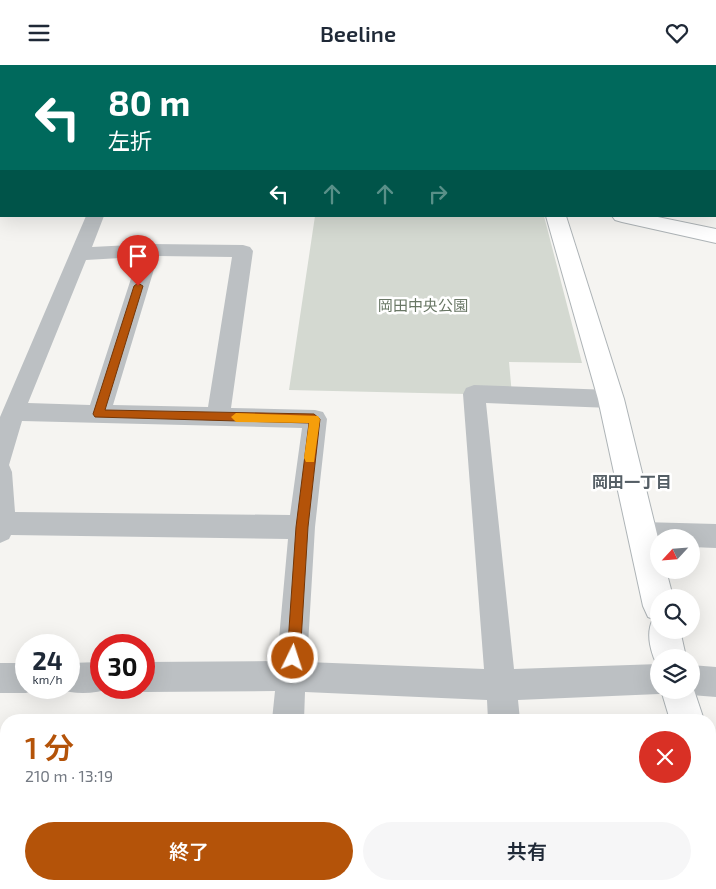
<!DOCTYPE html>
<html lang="ja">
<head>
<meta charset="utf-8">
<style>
  body { margin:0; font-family:"Exo 2","Noto Sans JP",sans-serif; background:#f6f6f7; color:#1f2937; height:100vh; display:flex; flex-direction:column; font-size:19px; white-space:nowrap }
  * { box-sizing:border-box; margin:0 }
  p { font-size:16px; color:#747a83 }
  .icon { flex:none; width:28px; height:28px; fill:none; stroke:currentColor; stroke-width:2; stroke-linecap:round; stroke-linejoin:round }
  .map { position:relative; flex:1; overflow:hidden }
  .details { position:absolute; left:0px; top:649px; width:716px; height:176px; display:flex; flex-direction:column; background:#fff; border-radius:20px 20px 0 0; box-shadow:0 5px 20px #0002 }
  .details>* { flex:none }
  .guide { position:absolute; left:0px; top:0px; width:716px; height:152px; box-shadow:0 5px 20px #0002; background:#00695c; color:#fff; overflow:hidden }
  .needle { width:32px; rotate:244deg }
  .tools { position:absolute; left:650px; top:464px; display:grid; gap:10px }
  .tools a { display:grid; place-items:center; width:50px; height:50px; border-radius:50%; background:#fff; box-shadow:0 5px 20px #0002; font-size:25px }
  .speed { position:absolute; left:15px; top:569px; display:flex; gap:10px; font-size:25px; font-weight:700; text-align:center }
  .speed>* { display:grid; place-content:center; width:65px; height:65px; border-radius:50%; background:#fff; box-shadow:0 5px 20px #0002; line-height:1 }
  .speed small { font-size:12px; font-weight:400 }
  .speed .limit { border:8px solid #d22; background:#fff; color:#111 }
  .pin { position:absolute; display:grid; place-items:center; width:42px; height:42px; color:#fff; margin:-51px -21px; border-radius:50% 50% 50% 0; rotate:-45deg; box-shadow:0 0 5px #0007 }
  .pin .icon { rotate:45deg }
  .me { position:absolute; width:55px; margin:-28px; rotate:4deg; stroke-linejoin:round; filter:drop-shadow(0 0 4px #0008) }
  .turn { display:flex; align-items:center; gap:18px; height:105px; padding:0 25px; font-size:22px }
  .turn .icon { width:65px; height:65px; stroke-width:2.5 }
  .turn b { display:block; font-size:35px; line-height:42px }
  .lanes { display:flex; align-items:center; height:48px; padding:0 25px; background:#0003; justify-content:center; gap:25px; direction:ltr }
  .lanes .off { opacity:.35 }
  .round { display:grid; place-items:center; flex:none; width:52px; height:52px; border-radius:26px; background:#f6f6f7 }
  .headline { display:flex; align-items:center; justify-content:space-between; height:85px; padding:0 25px }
  h1 { font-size:30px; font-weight:600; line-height:38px; color:#b45309 }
  .action { display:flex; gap:10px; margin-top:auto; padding:10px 25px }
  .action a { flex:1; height:58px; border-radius:30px; background:#b45309; color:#fff; font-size:20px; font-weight:600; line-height:58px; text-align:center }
  .action a+a { background:#f6f6f7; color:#1f2937 }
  header { display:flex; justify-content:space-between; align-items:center; height:65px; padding:0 25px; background:#fff; font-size:22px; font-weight:600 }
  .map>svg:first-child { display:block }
  .green { fill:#d4d9d1 }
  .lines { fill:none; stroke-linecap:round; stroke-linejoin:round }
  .secondary-casing { stroke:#aeb4b7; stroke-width:2 }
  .street { fill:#bcc0c3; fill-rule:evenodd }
  .secondary { fill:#fff; fill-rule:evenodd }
  .route { fill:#b45309; stroke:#753606 }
  .slow { fill:#f59e0b }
  .labels { text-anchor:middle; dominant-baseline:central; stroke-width:5; stroke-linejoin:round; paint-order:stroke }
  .park-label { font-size:15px; fill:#697765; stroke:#fff }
  .neighbourhood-label { font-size:16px; font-weight:bold; fill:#545e65; stroke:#fff }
</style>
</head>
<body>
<header><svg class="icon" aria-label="menu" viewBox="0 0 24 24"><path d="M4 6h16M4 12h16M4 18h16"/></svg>Beeline<svg class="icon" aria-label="heart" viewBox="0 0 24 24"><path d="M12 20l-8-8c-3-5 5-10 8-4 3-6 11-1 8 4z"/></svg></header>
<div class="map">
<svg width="716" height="824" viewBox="0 0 716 824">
  <rect width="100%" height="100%" fill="#f5f4f1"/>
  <!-- green -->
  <path class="green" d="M315,151H544L582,298L509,297L512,330L289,325Z"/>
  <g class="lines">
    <defs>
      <g id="secondary">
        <rect x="514" y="0" width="16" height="1"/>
        <rect x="0" y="119" width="1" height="12"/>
        <path d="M546,151H566L624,334L659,477V505H666L673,532H659V565H680L686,592H659V604C651,589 645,569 653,554L648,552L643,541L598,334Z"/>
        <path d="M612,151H653L716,164V178L622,157L615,155Z"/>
        <path d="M691,616L704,655H670L661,625H691Z"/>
        <path d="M710,719L716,721V777L710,774Z"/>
      </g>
    </defs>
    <!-- secondary casing -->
    <use href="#secondary" class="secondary-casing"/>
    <!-- street -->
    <g class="street">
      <path d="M83,0H100L101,1H84Z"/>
      <rect x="191" y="0" width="14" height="1"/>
      <rect x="314" y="0" width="14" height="1"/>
      <rect x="361" y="0" width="14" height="1"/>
      <rect x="618" y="0" width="14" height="1"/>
      <rect x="0" y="9" width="1" height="8"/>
      <path d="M715,41L716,42V52L715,51Z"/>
      <rect x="715" y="89" width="1" height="10"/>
      <path d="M86,151H104L92,182L150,179L243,180L250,182L253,186L231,343L315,345L323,347L327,354L315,462L307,597L484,604L463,329L466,323L474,320L611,325L619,328L622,334L619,340L611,343L486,338L514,604L659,599V625H669L659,629L518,635L520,655H488L487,635L305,627L304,655H272L275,626L144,627L133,623L144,622V597L277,596L288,474L11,470L9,474L0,478V352ZM158,191L232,192L208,342L113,340ZM138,192L90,340L28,338L86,195ZM22,356L302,363L290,450L15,447L12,407L9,400Z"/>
      <path d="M642,457L716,459V483L691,482V472H659V481H642L633,477L629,469L633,461Z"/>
      <path d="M101,597V622L112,623C95,629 75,630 58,624L69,622V598Z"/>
      <path d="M0,598H26V622L37,624L26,628H0Z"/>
      <path d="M691,600L716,602V632L691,630L680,626L691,625Z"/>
      <path d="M0,791L6,792V819H20L19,823L0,824Z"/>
      <path d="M72,819H108L107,824H71Z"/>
      <rect x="255" y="819" width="36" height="5"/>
      <rect x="505" y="819" width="36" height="5"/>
    </g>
    <!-- secondary -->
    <use href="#secondary" class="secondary"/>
  </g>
  <!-- route -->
  <path class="route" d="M138,218L143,221L105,345L314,349L320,354L308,462L300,593L298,597L293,599L289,597L287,593L296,462L309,358L95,352L93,349L134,221Z"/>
  <!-- slow -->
  <path class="slow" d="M236,348L318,351L320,354L314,397H306L304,393L309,358L236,357L231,352Z"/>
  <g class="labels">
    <!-- park labels -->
    <g class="park-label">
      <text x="423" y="240">岡田中央公園</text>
    </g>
    <!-- neighbourhood labels -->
    <g class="neighbourhood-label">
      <text x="632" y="416">岡田一丁目</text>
    </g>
  </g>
</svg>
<div class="tools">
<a><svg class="needle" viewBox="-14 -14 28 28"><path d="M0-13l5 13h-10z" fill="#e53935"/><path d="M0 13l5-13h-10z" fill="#747a83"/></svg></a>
<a><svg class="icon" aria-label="search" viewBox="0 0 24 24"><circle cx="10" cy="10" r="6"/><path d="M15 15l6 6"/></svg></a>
<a><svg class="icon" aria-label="layers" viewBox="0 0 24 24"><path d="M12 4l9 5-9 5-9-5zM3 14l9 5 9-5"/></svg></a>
</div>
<div class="speed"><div>24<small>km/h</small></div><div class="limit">30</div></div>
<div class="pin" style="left:138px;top:221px;background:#d93025"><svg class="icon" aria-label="arrive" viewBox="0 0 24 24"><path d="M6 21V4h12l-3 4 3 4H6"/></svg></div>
<svg class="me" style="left:293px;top:593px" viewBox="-20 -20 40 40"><circle r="17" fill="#b45309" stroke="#fff" stroke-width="3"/><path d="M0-11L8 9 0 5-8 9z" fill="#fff"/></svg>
<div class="guide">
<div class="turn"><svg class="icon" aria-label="left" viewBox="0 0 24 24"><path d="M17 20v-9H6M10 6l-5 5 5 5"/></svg><div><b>80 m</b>左折</div></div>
<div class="lanes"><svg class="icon" aria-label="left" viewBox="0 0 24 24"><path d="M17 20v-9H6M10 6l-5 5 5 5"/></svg><svg class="icon off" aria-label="ahead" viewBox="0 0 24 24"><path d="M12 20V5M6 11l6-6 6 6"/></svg><svg class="icon off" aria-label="ahead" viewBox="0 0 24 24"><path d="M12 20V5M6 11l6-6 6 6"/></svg><svg class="icon off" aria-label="right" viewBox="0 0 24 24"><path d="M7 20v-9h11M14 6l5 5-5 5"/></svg></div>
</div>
<section class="details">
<div class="headline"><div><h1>1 分</h1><p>210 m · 13:19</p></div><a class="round" style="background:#d93025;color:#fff"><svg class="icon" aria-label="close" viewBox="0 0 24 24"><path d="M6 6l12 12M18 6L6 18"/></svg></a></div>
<div class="action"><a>終了</a><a>共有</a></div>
</section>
</div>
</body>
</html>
